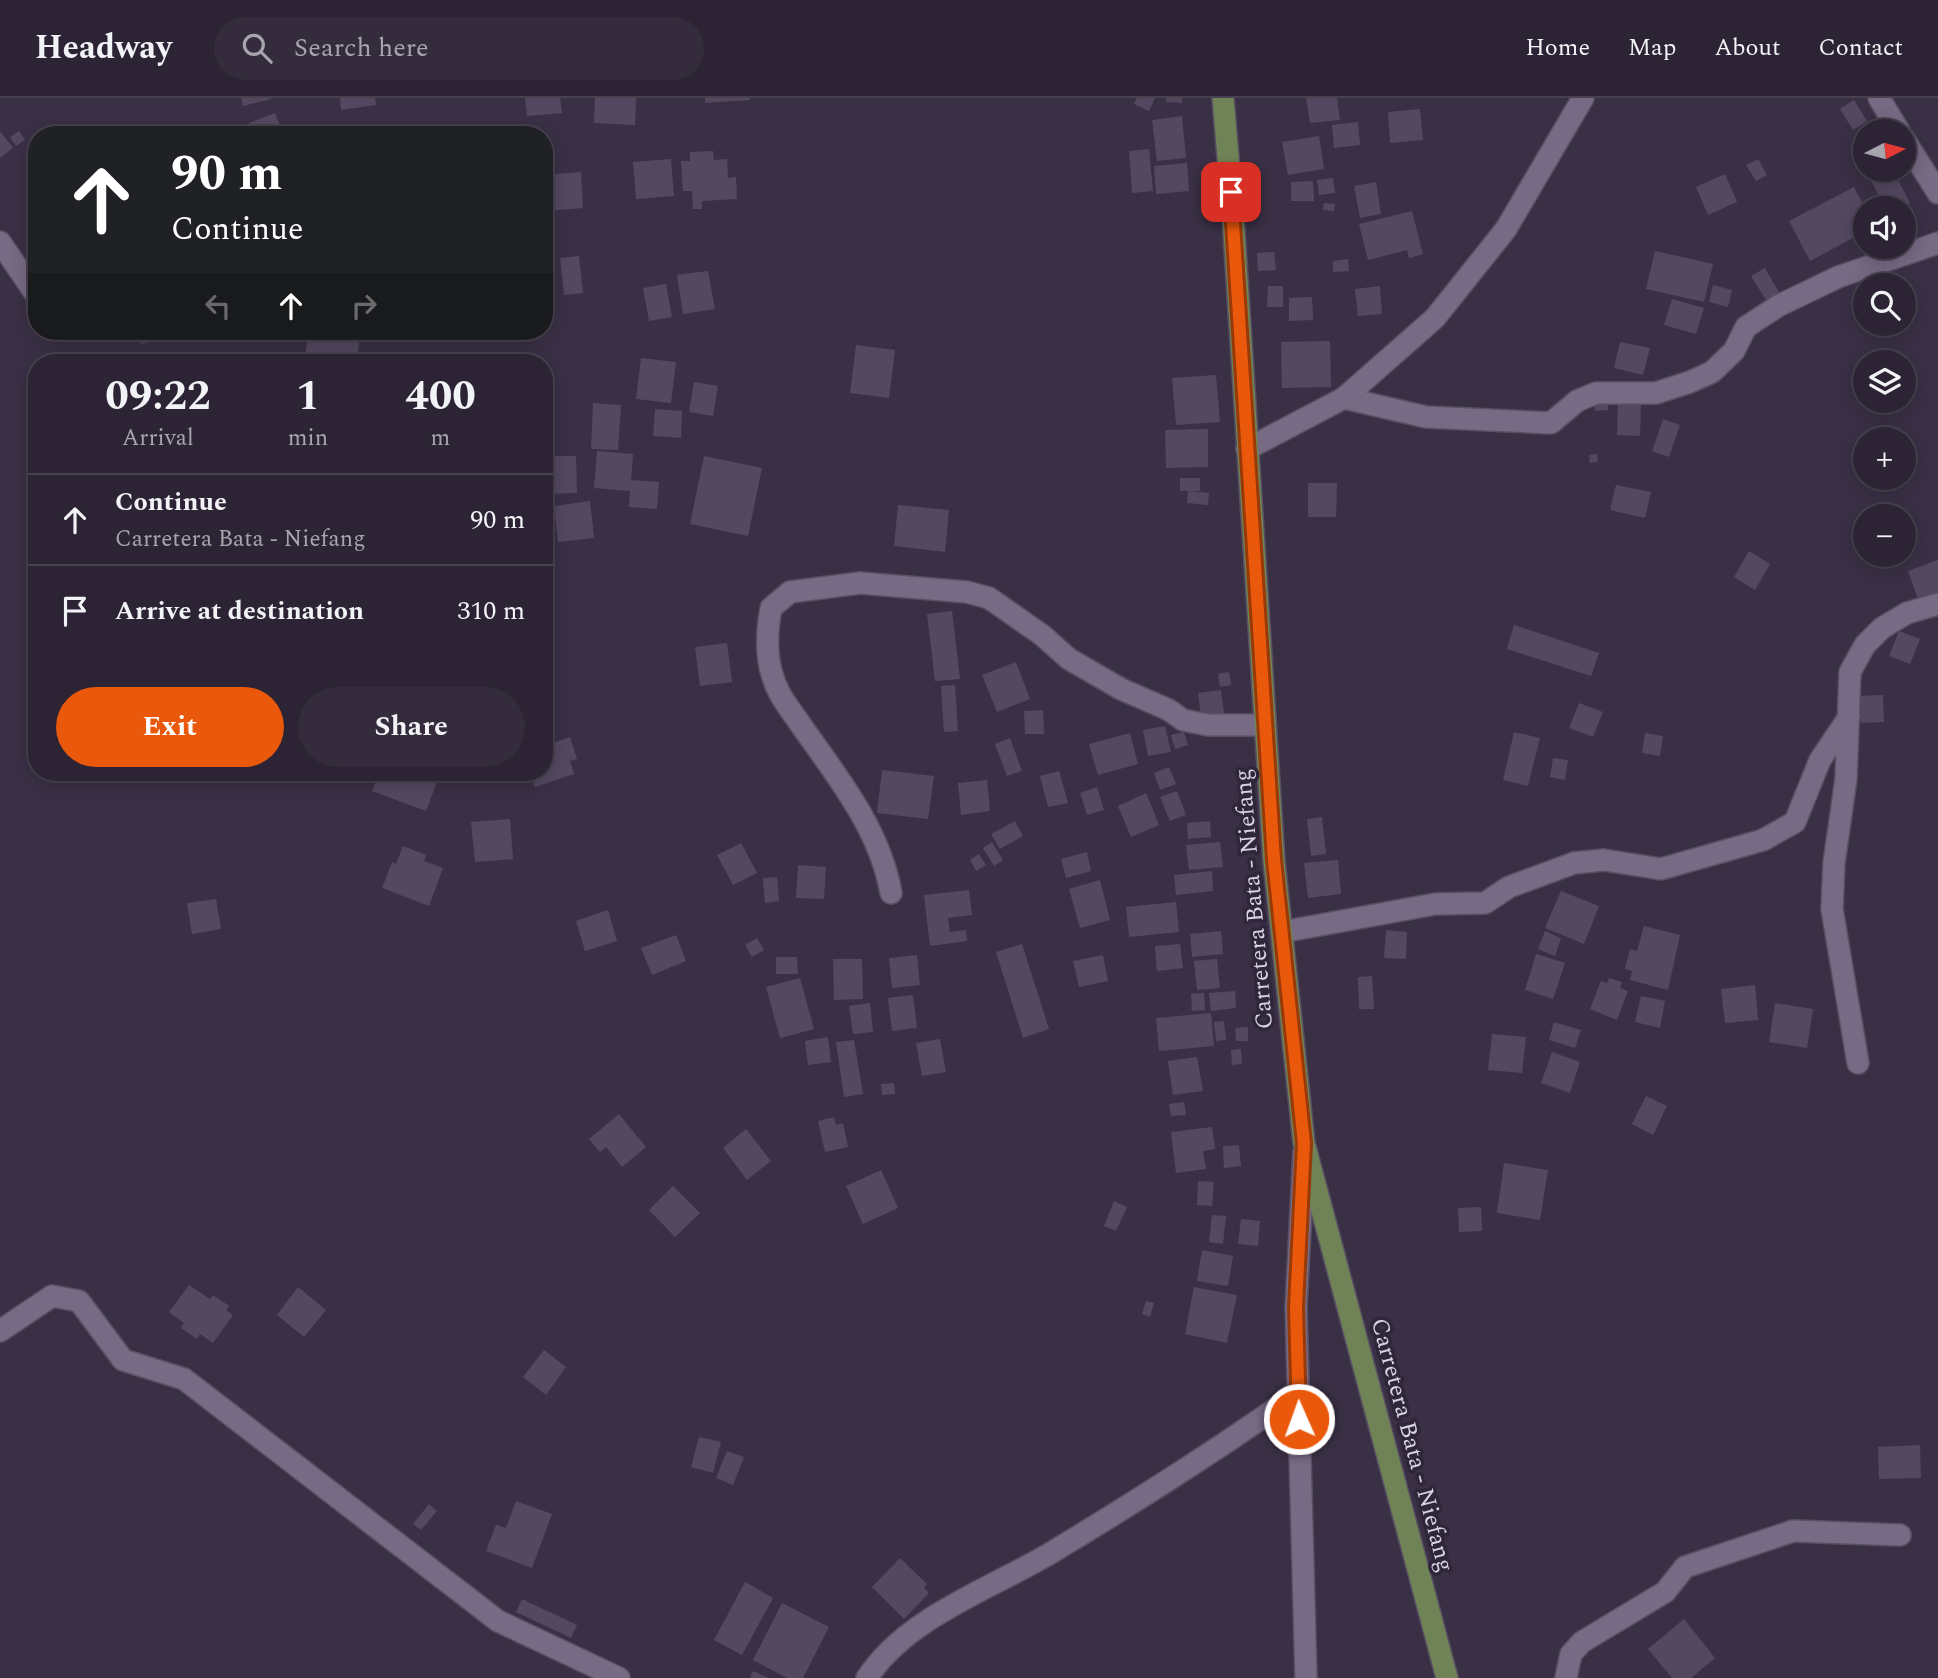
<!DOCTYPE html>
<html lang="en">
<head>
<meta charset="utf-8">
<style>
  body { margin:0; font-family:Spectral,serif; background:#342c3c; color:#f1f3f6; height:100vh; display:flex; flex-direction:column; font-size:26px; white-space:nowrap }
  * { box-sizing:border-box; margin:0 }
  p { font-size:23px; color:#a6a4ac }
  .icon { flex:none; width:38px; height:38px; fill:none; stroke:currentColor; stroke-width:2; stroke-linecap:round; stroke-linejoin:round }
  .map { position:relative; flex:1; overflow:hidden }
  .panel { position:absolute; left:28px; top:256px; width:525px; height:427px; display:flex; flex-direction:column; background:#2c2434; border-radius:28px; box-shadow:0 4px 18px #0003,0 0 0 2px #48414f }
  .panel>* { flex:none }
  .top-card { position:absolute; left:28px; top:28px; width:525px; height:214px; border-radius:28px; box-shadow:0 4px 18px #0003,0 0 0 2px #48414f; background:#202124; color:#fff; overflow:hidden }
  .needle { width:46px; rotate:84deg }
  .buttons { position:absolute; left:1853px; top:21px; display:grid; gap:14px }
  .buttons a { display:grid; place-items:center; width:63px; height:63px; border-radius:50%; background:#2c2434; box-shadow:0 4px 18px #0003,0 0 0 2px #48414f; font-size:35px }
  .pin { position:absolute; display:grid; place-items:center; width:60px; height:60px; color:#fff; margin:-30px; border-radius:14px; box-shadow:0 4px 10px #0006 }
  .me { position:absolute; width:77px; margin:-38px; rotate:358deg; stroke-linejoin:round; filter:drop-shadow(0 0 5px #0008) }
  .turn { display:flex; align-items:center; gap:24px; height:147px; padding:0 28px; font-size:32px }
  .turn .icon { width:91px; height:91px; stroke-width:2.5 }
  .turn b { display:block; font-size:49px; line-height:60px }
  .lanes { display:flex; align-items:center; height:66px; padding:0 28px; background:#0003; justify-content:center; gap:35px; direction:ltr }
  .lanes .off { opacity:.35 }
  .eta { display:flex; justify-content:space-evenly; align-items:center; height:119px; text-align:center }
  .eta b { font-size:42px; font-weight:700; line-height:49px }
  .action { display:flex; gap:14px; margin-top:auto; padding:14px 28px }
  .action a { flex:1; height:80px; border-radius:42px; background:#ea580c; color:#fff; font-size:28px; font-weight:700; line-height:80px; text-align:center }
  .action a+a { background:#342c3c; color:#f1f3f6 }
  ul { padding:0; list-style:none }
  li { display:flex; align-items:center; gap:21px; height:91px; padding:0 28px; border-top:2px solid #48414f }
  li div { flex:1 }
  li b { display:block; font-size:26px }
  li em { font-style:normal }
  header { display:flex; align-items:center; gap:42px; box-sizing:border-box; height:98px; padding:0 35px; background:#2c2434; border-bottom:2px solid #48414f }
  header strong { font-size:33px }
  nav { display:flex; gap:38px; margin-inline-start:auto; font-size:24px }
  .search { width:490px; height:63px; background:#342c3c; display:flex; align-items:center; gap:18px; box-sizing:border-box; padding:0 24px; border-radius:38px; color:#a6a4ac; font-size:26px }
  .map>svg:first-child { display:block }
  .building { fill:#534860 }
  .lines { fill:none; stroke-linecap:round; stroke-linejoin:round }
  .minor-casing { stroke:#584f62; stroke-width:24 }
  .primary-casing { stroke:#584f62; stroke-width:24 }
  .minor { stroke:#766a84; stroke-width:21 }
  .primary { stroke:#6f8356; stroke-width:21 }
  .route-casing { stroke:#983908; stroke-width:18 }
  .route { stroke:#ea580c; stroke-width:12 }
  .labels { text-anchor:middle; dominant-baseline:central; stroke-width:7; stroke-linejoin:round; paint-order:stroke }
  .street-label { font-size:24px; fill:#d8d2e1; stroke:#30263b }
</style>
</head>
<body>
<header>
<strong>Headway</strong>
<div class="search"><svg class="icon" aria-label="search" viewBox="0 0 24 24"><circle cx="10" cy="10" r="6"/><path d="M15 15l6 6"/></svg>Search here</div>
<nav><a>Home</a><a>Map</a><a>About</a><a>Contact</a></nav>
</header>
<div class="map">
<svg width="1938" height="1580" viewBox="0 0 1938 1580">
  <rect width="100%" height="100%" fill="#3a3046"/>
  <!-- building -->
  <g class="building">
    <path d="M241,0H271V1L243,8Z"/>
    <path d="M340,0H375L376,7L341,12Z"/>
    <path d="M525,0H560L562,15L527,18Z"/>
    <path d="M595,0H636L635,27L594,25Z"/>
    <path d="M705,0H750V2L705,5Z"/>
    <path d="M1137,0H1155L1149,13L1134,6Z"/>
    <path d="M1166,0H1182V5L1166,4Z"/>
    <path d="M1306,0H1337L1340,22L1310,25Z"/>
    <path d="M1854,2L1867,23L1853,32L1840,11Z"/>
    <path d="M1420,11L1423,42L1390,45L1388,14Z"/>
    <path d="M275,15L284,37H254L249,25Z"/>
    <path d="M1182,18L1186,60L1157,63L1152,22Z"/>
    <path d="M1358,24L1360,47L1334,50L1332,27Z"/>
    <path d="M387,30L389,37H361V36Z"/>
    <path d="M0,33L13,50L0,60Z"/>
    <path d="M19,33L25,42L16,48L10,39Z"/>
    <path d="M1319,38L1324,71L1288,77L1282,44Z"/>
    <path d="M1149,51L1153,93L1132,95L1129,53Z"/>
    <path d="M713,53L714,62L727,61L728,80L736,79L737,101L702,103V111H693L692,93H683L681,63H690V54Z"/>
    <path d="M671,61L674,98L636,101L633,64Z"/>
    <path d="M1758,61L1767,77L1756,83L1746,67Z"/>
    <path d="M1187,65L1189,93L1156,96L1154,68Z"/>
    <path d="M1887,72H1893L1910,105L1901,110H1885L1870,80Z"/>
    <path d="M581,74L583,110L546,113L544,77Z"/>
    <path d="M1725,76L1737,104L1708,117L1696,89Z"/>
    <path d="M1333,80L1335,95L1319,97L1317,82Z"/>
    <path d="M1313,83L1314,103H1291V84Z"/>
    <path d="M1376,84L1381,116L1360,120L1354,88Z"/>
    <path d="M1854,89L1866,112V133L1810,163L1789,123Z"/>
    <path d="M1324,105L1335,106L1334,113L1323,112Z"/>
    <path d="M1412,113L1423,156L1409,160L1407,152L1368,162L1359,126Z"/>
    <path d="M1655,153L1713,166L1704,204L1646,191Z"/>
    <path d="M1274,154L1276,172L1258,173L1257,155Z"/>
    <path d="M579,158L583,195L564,197L560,160Z"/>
    <path d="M1348,161L1349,173L1333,174V163Z"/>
    <path d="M1765,170L1781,198L1768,205L1751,178Z"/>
    <path d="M708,173L715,211L683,216L677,177Z"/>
    <path d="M666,186L672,219L649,223L643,190Z"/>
    <path d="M1713,187L1732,192L1728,209L1709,204Z"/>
    <path d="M1268,188H1283V209H1267Z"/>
    <path d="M1380,188L1382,216L1358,218L1355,191Z"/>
    <path d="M1312,199L1313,222L1289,223V200Z"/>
    <path d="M1672,201L1704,210L1696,236L1664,227Z"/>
    <path d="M139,233H169L171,240L141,246Z"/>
    <path d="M309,233H361L357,260L335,256L334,262L305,258Z"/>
    <path d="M1330,243L1331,289L1282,290L1281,244Z"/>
    <path d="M1620,244L1650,250L1643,277L1614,270Z"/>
    <path d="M856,247L895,252L889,300L850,295Z"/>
    <path d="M96,257L107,264H91Z"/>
    <path d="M641,260L676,264L671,305L636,301Z"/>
    <path d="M1216,277L1220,324L1176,327L1172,280Z"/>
    <path d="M694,284L718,288L713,318L689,314Z"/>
    <path d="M1608,303V312L1595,313L1594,305Z"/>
    <path d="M1618,303L1641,304L1640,338L1617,337Z"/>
    <path d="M593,305L621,307L618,352L591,351Z"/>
    <path d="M655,311L682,313L681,340L653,338Z"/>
    <path d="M1663,321L1680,327L1669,359L1652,353Z"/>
    <path d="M1208,331V369L1166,370L1165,332Z"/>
    <path d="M597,353L633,356L631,382L659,384L657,411L629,409L630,393L594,390Z"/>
    <path d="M1597,356L1598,364L1590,365L1589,357Z"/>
    <path d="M547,358H576L577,395L547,396Z"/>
    <path d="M704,358L762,370L748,438L690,426Z"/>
    <rect x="1180" y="380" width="20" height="13"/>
    <path d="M1308,385H1337L1336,419H1308Z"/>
    <path d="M1616,387L1651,394L1645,420L1610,412Z"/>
    <path d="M1188,393L1209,395L1208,407L1187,405Z"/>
    <path d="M590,403L594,440L558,444L554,408Z"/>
    <path d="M898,407L949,412L945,454L894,448Z"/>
    <path d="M1749,453L1770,466L1755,492L1734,479Z"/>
    <path d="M1938,462V494L1918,501L1908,473Z"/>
    <path d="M30,492L37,493V502L28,500Z"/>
    <path d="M952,513L960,581L935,583L927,516Z"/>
    <path d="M1514,527L1599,555L1591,578L1507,551Z"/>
    <path d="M1899,533L1920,541L1910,566L1889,558Z"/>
    <path d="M727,545L732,584L700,588L695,549Z"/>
    <path d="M1016,564L1030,601L997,614L982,577Z"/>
    <path d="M1229,574L1231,587L1220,589L1218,576Z"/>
    <path d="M955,587L958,633L944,634L941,588Z"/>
    <path d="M1221,592L1224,616L1201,619L1198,595Z"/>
    <path d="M1883,597L1884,624L1861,625L1860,598Z"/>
    <path d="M1579,605L1603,614L1593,639L1569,630Z"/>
    <path d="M1043,612L1044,636H1025L1024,613Z"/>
    <path d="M1165,628L1171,654L1148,658L1143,632Z"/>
    <path d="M1184,634L1188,647L1175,651L1171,637Z"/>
    <path d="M1514,634L1540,640L1528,688L1503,682Z"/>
    <path d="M1130,635L1138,666L1098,677L1089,646Z"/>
    <path d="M1645,635L1663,638L1660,658L1642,655Z"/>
    <path d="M570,639L577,661L570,663L574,676L535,689L530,674H544V648Z"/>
    <path d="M1010,640L1022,673L1007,678L995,646Z"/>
    <path d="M1553,660L1568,662L1565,682L1550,679Z"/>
    <path d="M1169,669L1176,686L1160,692L1154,675Z"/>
    <path d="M882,672L934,678L928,721L877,715Z"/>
    <path d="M1059,673L1068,705L1048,709L1040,678Z"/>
    <path d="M371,674H441L426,713L372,693L378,677Z"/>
    <path d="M987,682L990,713L961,717L958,685Z"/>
    <path d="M1097,689L1104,712L1087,717L1080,695Z"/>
    <path d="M1177,693L1186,717L1170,723L1160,699Z"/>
    <path d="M1146,695L1159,727L1131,739L1118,708Z"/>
    <path d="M1322,719L1326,756L1311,758L1307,721Z"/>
    <path d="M510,721L513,761L475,764L471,724Z"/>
    <path d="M1015,723L1023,738L1000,751L991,736Z"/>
    <path d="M1210,723L1211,739L1188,741L1187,725Z"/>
    <path d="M992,744L1003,762L994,768L983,750Z"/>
    <path d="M1220,744L1223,769L1189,772L1186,747Z"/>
    <path d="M741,745L757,775L733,787L717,757Z"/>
    <path d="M403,748L426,757L424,763L443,770L429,808L382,790L392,764L396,766Z"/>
    <path d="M1087,754L1091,773L1066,780L1061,761Z"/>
    <path d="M979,756L986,767L976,773L970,762Z"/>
    <path d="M1338,762L1341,796L1308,800L1304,765Z"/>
    <path d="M798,767L826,769L824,801L796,800Z"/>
    <path d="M1212,773L1213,793L1176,797L1174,777Z"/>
    <path d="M777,779L779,803L765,805L763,780Z"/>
    <path d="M1100,782L1110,822L1080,830L1069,791Z"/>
    <path d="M969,792L972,817L948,820L950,834L966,832L967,843L930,848L924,797Z"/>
    <path d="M1561,793L1599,808L1584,846L1545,830Z"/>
    <path d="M216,801L221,831L192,836L187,805Z"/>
    <path d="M1176,804L1179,834L1129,839L1126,809Z"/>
    <path d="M608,812L617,843L585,853L576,823Z"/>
    <path d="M1644,828L1680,837L1668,892L1630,882L1632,873L1625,871L1630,851L1637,853Z"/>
    <path d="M1386,832L1407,834L1406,861L1384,860Z"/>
    <path d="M1221,833L1223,856L1192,859L1190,836Z"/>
    <path d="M1545,833L1561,840L1555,858L1538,851Z"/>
    <path d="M676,837L686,863L652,877L641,850Z"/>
    <path d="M757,840L764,852L752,859L745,847Z"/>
    <path d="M1022,846L1049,931L1023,940L996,854Z"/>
    <path d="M1180,846L1183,870L1157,873L1155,848Z"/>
    <path d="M1536,856L1565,865L1553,901L1525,892Z"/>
    <path d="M917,857L920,887L892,890L889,860Z"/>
    <path d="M1103,857L1108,883L1079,889L1073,863Z"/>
    <path d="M776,859H797L798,876H776Z"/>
    <path d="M833,861H862L863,901L834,902Z"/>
    <path d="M1217,861L1220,890L1197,892L1194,863Z"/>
    <path d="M1372,878L1374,911H1359L1358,879Z"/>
    <path d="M800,880L814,931L780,940L766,889Z"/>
    <path d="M1609,880L1622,884L1620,890L1628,893L1617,922L1590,911L1601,883L1607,885Z"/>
    <path d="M1755,887L1758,922L1725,925L1721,891Z"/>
    <path d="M1235,893L1236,910L1211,913L1209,895Z"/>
    <path d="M1204,895L1205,912L1192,913L1191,896Z"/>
    <path d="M913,897L917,930L892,933L888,900Z"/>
    <path d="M1641,898L1665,903L1660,930L1635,924Z"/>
    <path d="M870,905L873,934L853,936L849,908Z"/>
    <path d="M1775,905L1813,911L1807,950L1769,944Z"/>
    <path d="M1211,915L1214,948L1159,953L1156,920Z"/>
    <path d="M1224,923L1226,942L1216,943L1214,924Z"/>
    <path d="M1554,924L1581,932L1575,950L1549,942Z"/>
    <path d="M1248,929V943H1236L1235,930Z"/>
    <path d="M1492,936L1526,939L1522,975L1488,972Z"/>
    <path d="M828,939L831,964L808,967L805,943Z"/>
    <path d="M940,941L946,974L922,978L916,945Z"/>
    <path d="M854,942L863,996L844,999L836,944Z"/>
    <path d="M1241,951L1242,966L1232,967L1231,952Z"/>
    <path d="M1552,954L1580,964L1570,995L1541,985Z"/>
    <path d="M1197,959L1203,993L1173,997L1168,963Z"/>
    <path d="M894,985L895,996L882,997L881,986Z"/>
    <path d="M1646,998L1667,1008L1653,1037L1632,1026Z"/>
    <path d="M1184,1004L1186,1017L1171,1018L1169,1006Z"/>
    <path d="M619,1016L646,1049L622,1069L606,1049L600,1054L589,1041Z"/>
    <path d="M834,1019L836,1027L843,1025L848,1049L825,1054L818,1023Z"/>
    <path d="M1212,1029L1215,1051L1203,1053L1206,1071L1176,1075L1171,1034Z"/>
    <path d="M746,1031L771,1063L747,1082L723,1050Z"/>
    <path d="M1239,1047L1241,1068L1224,1070L1223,1048Z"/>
    <path d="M1504,1065L1548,1072L1540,1122L1497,1115Z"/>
    <path d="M881,1072L898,1110L863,1126L846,1088Z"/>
    <path d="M1198,1083L1214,1084L1212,1108L1197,1107Z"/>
    <path d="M673,1088L700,1115L675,1139L649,1112Z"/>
    <path d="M1114,1103L1127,1109L1116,1133L1104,1128Z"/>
    <path d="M1481,1109L1482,1133L1459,1134L1458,1110Z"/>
    <path d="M1212,1117L1226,1118L1223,1146L1209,1144Z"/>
    <path d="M1241,1121L1260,1123L1258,1148L1238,1146Z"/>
    <path d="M1202,1152L1233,1158L1228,1188L1197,1183Z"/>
    <path d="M189,1187L210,1201L213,1197L229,1208L226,1212L233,1217L213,1245L200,1236L197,1241L181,1230L184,1225L169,1214Z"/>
    <path d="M298,1189L326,1212L304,1239L277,1217Z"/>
    <path d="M1194,1189L1237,1197L1227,1245L1185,1236Z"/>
    <path d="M1146,1203L1154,1205L1150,1219L1142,1216Z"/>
    <path d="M544,1252L566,1269L546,1297L523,1279Z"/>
    <path d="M699,1339L721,1344L713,1375L691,1369Z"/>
    <path d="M1920,1347L1921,1380L1879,1381L1878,1349Z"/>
    <path d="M727,1353L744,1359L733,1387L716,1380Z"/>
    <path d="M516,1403L552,1416L532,1470L486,1453L496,1427L506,1430Z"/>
    <path d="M429,1406L437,1413L421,1432L413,1426Z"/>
    <path d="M900,1460L927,1486L924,1490L929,1495L904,1521L872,1489Z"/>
    <path d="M745,1484L773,1500L742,1557L714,1542Z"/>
    <path d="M522,1501L577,1527L571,1540L516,1514Z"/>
    <path d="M782,1505L829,1529L803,1580H787L753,1562Z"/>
    <path d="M1684,1521L1715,1560L1691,1580H1672L1648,1551Z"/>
    <path d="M753,1573L769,1580H750Z"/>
  </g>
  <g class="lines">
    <defs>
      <g id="minor">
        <path d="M1879,0L1899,33"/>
        <path d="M1904,41L1938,95"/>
        <path d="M0,144L37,198"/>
        <path d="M1344,300L1426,319L1551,325L1577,303L1596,295H1656L1690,284L1712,274L1734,253L1746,229L1778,208L1838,179L1938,145"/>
        <path d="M1247,351L1344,300L1435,220L1506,131L1583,0"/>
        <path d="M891,795C880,732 839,681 803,630C795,618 785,606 779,594C765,567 766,538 771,510L790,494L860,485L967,494L989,500L1042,537L1069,561L1121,591L1169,612L1183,622L1208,627H1264"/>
        <path d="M1282,834L1435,806L1485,805L1509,789L1574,765L1604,762L1661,771L1763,742L1795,724L1820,662L1849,619"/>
        <path d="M1858,965L1832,811L1834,765L1846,681L1850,574L1865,547L1882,530L1907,515L1938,506"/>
        <path d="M1304,1054L1296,1209L1306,1580"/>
        <path d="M0,1233L52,1198L79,1203L123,1262L184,1281L498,1523L619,1580"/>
        <path d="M867,1580C906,1520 988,1492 1049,1456C1134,1405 1217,1352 1298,1295"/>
        <path d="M1566,1580L1571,1556L1582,1544L1665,1494L1685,1469L1793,1433L1900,1437"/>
      </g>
      <path id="primary" d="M1223,0L1233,118L1274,763L1304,1045L1447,1580"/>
    </defs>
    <!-- minor casing -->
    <use href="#minor" class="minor-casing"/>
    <!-- primary casing -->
    <use href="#primary" class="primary-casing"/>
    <!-- minor -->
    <use href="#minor" class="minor"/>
    <!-- primary -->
    <use href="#primary" class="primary"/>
  </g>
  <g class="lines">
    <defs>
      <path id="route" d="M1231,94L1274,762L1304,1045L1296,1209L1299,1321"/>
    </defs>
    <!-- route casing -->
    <use href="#route" class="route-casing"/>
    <!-- route -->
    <use href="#route" class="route"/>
  </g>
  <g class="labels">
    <!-- street labels -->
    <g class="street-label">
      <text transform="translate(1254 801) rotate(-95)">Carretera Bata - Niefang</text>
      <text transform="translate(1412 1347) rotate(75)">Carretera Bata - Niefang</text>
    </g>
  </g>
</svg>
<div class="buttons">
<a><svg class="needle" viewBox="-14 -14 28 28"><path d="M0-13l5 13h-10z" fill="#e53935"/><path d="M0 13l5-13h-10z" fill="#a6a4ac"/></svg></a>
<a><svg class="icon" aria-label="sound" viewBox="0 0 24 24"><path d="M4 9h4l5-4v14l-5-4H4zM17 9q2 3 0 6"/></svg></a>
<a><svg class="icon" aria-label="search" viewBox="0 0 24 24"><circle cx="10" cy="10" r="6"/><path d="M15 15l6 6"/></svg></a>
<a><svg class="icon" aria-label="layers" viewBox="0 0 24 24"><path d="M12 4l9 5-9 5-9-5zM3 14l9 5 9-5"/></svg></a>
<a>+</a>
<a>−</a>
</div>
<div class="pin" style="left:1231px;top:94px;background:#d93025"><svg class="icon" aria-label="arrive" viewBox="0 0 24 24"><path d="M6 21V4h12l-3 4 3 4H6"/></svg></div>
<svg class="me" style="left:1299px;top:1321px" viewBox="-20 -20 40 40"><circle r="17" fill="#ea580c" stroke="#fff" stroke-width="3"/><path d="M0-11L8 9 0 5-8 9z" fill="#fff"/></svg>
<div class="top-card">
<div class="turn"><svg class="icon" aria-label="ahead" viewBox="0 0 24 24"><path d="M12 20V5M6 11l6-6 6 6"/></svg><div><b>90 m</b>Continue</div></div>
<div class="lanes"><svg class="icon off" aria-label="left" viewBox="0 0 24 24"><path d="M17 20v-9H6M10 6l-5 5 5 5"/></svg><svg class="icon" aria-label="ahead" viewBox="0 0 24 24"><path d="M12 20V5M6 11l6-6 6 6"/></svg><svg class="icon off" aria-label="right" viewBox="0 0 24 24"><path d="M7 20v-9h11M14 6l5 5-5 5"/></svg></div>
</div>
<section class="panel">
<div class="eta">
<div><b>09:22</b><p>Arrival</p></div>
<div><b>1</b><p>min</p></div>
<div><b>400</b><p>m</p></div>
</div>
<ul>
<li><svg class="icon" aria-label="ahead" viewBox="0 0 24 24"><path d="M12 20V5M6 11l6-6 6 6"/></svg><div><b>Continue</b><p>Carretera Bata - Niefang</p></div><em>90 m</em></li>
<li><svg class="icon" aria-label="arrive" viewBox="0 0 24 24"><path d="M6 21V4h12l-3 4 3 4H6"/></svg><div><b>Arrive at destination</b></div><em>310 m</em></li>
</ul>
<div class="action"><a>Exit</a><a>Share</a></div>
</section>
</div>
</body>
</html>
